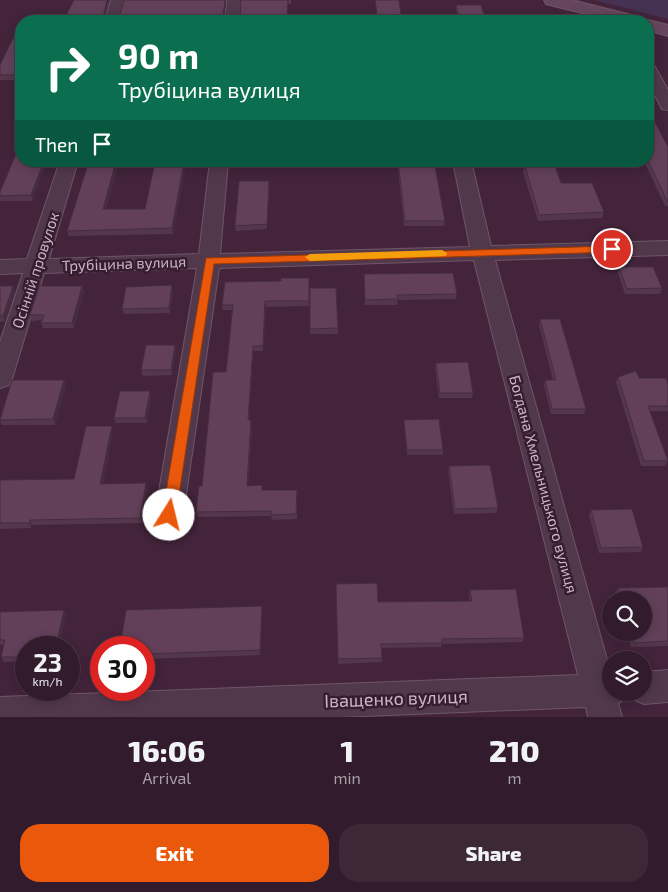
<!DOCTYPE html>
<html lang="en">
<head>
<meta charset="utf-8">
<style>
  body { margin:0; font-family:"Exo 2",sans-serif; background:#3d2838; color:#f1f3f6; height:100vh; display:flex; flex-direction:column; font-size:19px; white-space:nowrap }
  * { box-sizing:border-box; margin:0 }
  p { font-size:16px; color:#a8a1a9 }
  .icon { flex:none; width:28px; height:28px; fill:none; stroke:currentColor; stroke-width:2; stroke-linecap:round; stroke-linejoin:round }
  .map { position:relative; height:717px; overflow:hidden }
  .side { display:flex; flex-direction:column; background:#321b2c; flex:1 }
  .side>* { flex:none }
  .top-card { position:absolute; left:15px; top:15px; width:639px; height:152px; border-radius:20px; box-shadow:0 2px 12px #0003,0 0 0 1px #4d3948; background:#0b6e4f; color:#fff; overflow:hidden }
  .tools { position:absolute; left:602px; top:591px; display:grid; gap:10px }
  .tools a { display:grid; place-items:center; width:50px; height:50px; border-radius:50%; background:#321b2c; box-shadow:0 2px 12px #0003,0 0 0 1px #4d3948; font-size:25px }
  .speed { position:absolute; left:15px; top:636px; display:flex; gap:10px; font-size:25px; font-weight:700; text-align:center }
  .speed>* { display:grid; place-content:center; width:65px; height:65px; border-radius:50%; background:#321b2c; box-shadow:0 2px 12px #0003,0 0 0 1px #4d3948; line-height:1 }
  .speed small { font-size:12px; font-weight:400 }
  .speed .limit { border:8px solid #d22; background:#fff; color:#111 }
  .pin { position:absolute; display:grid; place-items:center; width:42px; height:42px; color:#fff; margin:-21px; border:2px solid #fff; border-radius:50%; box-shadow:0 1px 5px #0007 }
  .me { position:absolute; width:55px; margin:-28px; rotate:9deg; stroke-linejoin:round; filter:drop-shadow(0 0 4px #0008) }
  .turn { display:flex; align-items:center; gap:18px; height:105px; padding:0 20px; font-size:22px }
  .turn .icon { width:65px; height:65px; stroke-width:2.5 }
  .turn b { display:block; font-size:35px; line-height:42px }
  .then { display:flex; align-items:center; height:48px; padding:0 20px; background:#0003; gap:10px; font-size:19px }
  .eta { display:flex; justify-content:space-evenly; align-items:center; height:85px; text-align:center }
  .eta b { font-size:30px; font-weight:800; line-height:35px }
  .action { display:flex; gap:10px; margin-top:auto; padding:10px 20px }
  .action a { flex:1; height:58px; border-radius:20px; background:#ea580c; color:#fff; font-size:20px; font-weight:800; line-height:58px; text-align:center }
  .action a+a { background:#3d2838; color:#f1f3f6 }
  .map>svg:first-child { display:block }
  .green { fill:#453253 }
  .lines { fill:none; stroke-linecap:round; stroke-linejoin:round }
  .street-casing { stroke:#705669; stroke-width:2 }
  .secondary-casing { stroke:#705669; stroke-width:2 }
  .street { fill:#52384b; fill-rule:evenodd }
  .secondary { fill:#66465c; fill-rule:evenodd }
  .wall { fill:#55374d }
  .shaded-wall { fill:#452d3f }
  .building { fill:#63405a; stroke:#452d3f }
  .route { fill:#ea580c; stroke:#983908 }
  .slow { fill:#f59e0b }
  .labels { text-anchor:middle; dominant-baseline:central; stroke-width:5; stroke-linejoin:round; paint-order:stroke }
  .street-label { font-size:15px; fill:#ccb5c6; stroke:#381d31 }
  .near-street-label { font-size:18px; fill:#ccb5c6; stroke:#381d31 }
</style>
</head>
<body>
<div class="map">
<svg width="668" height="717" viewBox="0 0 668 717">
  <rect width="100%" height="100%" fill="#43243b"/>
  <!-- green -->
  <path class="green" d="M594,0H668V19Z"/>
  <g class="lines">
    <defs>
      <g id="street">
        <path d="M111,0H125L119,21H105Z"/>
        <path d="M227,0H241L239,21H225Z"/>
        <path d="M648,63L654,65L668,90V110L662,109L648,82Z"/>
        <path d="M60,161H78L49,259L199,254L210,161H228L220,254L470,247L453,161H471L491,246L668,241V255L495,260L611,674V692H626L622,701L618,703L622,717H588L586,707L340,717H0V697L578,675L474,260L219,268L183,515L179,523L169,527L159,523L155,515L197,268L44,273L12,379L9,385L0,388V342L23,273L0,274V260L27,259Z"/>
        <path d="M668,670V702L644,704L633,699L630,692H644V672Z"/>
      </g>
      <g id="secondary">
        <path d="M544,0H572L639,17L642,21H614L546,4Z"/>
        <path d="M648,20L668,25V36L648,30V21H642Z"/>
      </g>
    </defs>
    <!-- street casing -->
    <use href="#street" class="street-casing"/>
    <!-- secondary casing -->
    <use href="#secondary" class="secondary-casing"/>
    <!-- street -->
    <use href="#street" class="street"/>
    <!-- secondary -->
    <use href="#secondary" class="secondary"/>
  </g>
  <!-- wall -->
  <g class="wall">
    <path d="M74,0H109L105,17L119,18L226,0L224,17L240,18L241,0H291V4H288L287,21H63Z"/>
    <path d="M456,5L486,21H525H458L456,10Z"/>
    <path d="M21,32V80H0V65Z"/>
    <path d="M648,109L668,147V206H665L644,161H648Z"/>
    <path d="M21,142L33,201H0V192Z"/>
    <path d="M89,161H119L106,209H145L185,167L173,234L69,236L67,231Z"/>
    <path d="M259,161L258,168H232L231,163Z"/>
    <path d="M397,161H434L445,221L444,226H404Z"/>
    <path d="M525,166L561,183L604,212L602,218L538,221L523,172Z"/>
    <path d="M269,181L267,229L236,231L235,226Z"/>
    <path d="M619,267L662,288L660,294H625L618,273Z"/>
    <path d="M364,274L457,294L456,299L398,300L397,305H365Z"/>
    <path d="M309,278V306L266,307L263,351H253L249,420L252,426L248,486L262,485V490H297V519L272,520L271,516L198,517L196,512L226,372L232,310H223L222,305L281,281Z"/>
    <path d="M0,286H13L15,292L5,321L0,322Z"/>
    <path d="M82,286L84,291L74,328H43L41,323L42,320L32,321L30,315Z"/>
    <path d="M310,288H336L338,334H310Z"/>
    <path d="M173,291L170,313L124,314L122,309Z"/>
    <path d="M540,319L586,409L584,414H551L544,385L545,380H553L539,325Z"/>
    <path d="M175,345L176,350L172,375L143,376L141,370Z"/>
    <path d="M436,363L473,393L472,398H439L435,368Z"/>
    <path d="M618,377L639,378L668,384V411H650L668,461L665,466H641L616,382Z"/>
    <path d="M64,380L66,385L55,425H2L0,421V418Z"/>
    <path d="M151,396L147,423H116L114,418Z"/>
    <path d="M404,420L443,450V455H407L404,425Z"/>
    <path d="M113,431L103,484L147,489L142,523L32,525L31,528L0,529V480L74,479Z"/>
    <path d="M449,466L498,508L496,513L454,514L448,471Z"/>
    <path d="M591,510L643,547L641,552L599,553L589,515Z"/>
    <path d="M336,584L378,602L470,601L469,595L470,590L524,638L522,642L442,644L441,647L382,648V662L338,664Z"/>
    <path d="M668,587V646L631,647L627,632H644V600H618L615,593L618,588Z"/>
    <path d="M64,610L66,615L26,648V661L4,662L1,657L4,645H0V612Z"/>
    <path d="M262,611L260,655L144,659V648Z"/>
  </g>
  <!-- shaded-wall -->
  <g class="shaded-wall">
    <path d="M107,0H109L104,21L103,17Z"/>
    <path d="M225,0H226L224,21L223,17Z"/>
    <path d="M44,161H47L33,201L31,195Z"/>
    <path d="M116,161H119L104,215L103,209Z"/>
    <path d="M184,162L185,167L173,234L172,228Z"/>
    <path d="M269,181L270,186L267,229V224Z"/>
    <path d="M172,285L173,291L170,313L169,308Z"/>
    <path d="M13,286L15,292L5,321L3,316Z"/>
    <path d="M82,286L84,291L74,328L72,323Z"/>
    <path d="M265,301L266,307L263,351V346Z"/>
    <path d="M175,345L176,350L172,375L171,370Z"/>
    <path d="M253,346V351L248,426V420Z"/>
    <path d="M64,380L66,385L55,425L53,419Z"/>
    <path d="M150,391L151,396L147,423L145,418Z"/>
    <path d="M251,420L252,426L248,491L247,486Z"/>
    <path d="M112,426L113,431L102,489L100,484Z"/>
    <path d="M146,483L147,489L142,523L140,518Z"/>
    <path d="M30,520L32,525L31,528L29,523Z"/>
    <path d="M64,610L66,615L60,648H56Z"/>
  </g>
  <!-- building -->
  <g class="building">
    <path d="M74,0H107L103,17L119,18L124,0H225L223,17L240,18L241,0H288L287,21H63Z"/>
    <path d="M375,0H399L402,21H378Z"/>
    <path d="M456,5H481L486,21H525H460Z"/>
    <path d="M16,32H21V75H0V65Z"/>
    <path d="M648,109L668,147V201H667L648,160Z"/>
    <path d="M21,142V161H44L31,195L0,196V192Z"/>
    <path d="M89,161H116L103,209H145L155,162H184L172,228L67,231Z"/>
    <path d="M232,161H258V163H231Z"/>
    <path d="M398,161H434L445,221H405Z"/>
    <path d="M525,166H555L561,183H592L604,212L539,215Z"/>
    <path d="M239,181H269L267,224L235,226Z"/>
    <path d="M619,267H653L662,288L627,289Z"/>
    <path d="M453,273L457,294L397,295L398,299L365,300L364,274Z"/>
    <path d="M281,278H309V301H265L263,346H253L248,420H251L247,486L262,485V490H297L296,514L271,515V511L196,512L199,486H202L213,372H226L233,305H222L225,282L281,281Z"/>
    <path d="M172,285L169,308L122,309L126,287Z"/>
    <path d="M0,286H13L3,316H0Z"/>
    <path d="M39,286H82L72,323H41L44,315H30Z"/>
    <path d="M310,288H336L338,328L310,329Z"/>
    <path d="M540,319H560L586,409H552L545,380H556Z"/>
    <path d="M146,345H175L171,370H141Z"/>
    <path d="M468,362L473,393H440L436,363Z"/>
    <path d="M636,371L639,378H666L668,384V406H648L668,461H644L618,377Z"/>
    <path d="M12,380H64L53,419L0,420Z"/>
    <path d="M120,391H150L145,418H114Z"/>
    <path d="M439,419L443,450H407L404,420Z"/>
    <path d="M86,426H112L100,484L146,483L140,518L30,520L29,523H0V480L74,479Z"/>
    <path d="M490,465L498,508L455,509L449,466Z"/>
    <path d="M632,509L643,547L601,548L591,510Z"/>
    <path d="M377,583L378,602L472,601L470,590L516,589L524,638L442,639V643L381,644L382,658L338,659L336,584Z"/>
    <path d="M668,587V641L634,643L631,632H644V600H621L618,588Z"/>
    <path d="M262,606L260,650L144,654V648H120L126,610Z"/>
    <path d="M64,610L56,648H26V657H1L5,640H0V612Z"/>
  </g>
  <!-- route -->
  <path class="route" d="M612,246L617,249L616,252L214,264L176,515L174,519H164L162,515L206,258Z"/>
  <!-- slow -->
  <path class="slow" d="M442,250L447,253L446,256L310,261L305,257L310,254Z"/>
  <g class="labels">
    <!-- street labels -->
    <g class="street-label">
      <text transform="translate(124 263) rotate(-2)">Трубіцина вулиця</text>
      <text transform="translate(35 270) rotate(-72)">Осінній провулок</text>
      <text transform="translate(544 484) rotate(75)">Богдана Хмельницького вулиця</text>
    </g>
    <!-- near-street labels -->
    <g class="near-street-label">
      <text transform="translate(396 698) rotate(-2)">Іващенко вулиця</text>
    </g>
  </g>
</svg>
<div class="tools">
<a><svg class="icon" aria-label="search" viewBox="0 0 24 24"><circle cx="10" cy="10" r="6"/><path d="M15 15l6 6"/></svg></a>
<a><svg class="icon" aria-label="layers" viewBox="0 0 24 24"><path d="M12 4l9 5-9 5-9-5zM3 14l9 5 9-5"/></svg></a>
</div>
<div class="speed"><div>23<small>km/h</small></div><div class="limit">30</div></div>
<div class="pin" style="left:612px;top:249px;background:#d93025"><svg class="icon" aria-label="arrive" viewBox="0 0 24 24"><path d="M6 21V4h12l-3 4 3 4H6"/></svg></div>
<svg class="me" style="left:169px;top:515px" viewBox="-20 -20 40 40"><circle r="19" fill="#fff"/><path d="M0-13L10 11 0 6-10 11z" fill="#ea580c"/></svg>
<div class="top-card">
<div class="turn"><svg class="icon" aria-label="right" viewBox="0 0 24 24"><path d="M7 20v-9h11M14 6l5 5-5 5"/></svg><div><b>90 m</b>Трубіцина вулиця</div></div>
<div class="then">Then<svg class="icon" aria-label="arrive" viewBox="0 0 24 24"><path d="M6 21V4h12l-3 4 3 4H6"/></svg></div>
</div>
</div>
<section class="side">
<div class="eta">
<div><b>16:06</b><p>Arrival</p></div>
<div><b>1</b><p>min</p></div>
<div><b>210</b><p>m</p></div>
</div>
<div class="action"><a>Exit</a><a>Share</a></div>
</section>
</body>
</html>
